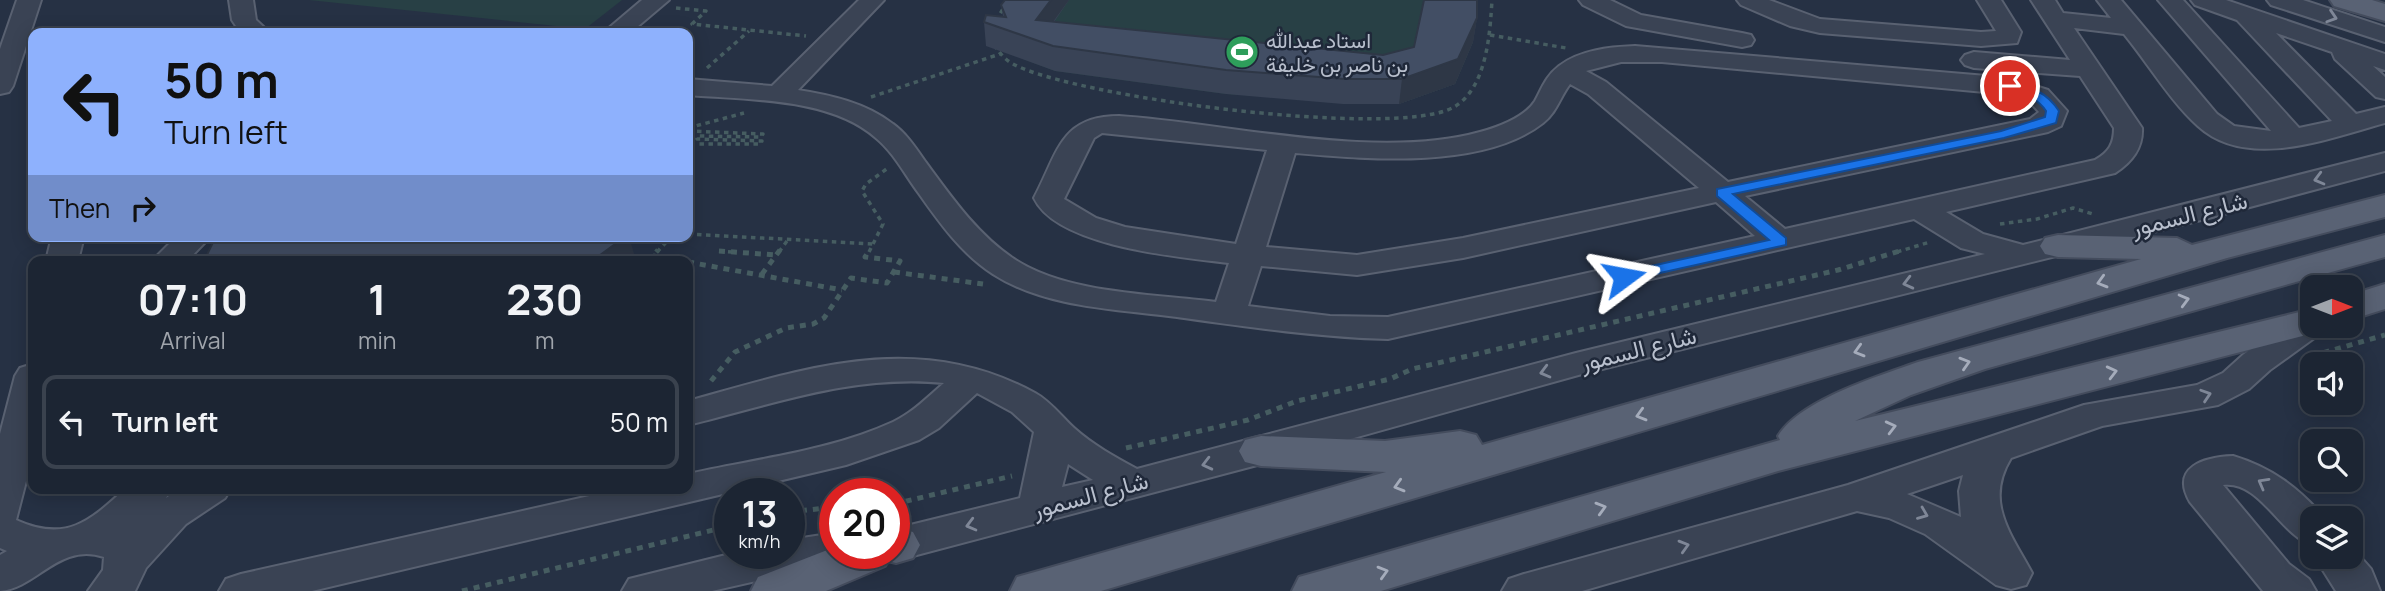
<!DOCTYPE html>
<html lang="en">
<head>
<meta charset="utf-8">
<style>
  body { margin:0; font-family:Manrope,Vazirmatn,sans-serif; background:#29313f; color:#f1f3f6; height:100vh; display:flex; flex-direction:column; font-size:26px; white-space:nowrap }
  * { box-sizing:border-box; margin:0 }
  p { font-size:23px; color:#a0a5ac }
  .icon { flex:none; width:38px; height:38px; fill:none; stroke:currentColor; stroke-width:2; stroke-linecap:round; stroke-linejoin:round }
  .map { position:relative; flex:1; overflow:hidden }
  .side { position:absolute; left:28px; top:256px; width:665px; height:238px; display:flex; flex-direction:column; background:#1c2533; border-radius:14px; box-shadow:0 4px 18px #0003,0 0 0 2px #3a424e }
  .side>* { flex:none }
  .top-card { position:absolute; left:28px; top:28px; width:665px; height:214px; border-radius:14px; box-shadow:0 4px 18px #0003,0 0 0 2px #3a424e; background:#8eb1fd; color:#111; overflow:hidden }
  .needle { width:46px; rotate:90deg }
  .buttons { position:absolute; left:2300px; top:275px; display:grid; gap:14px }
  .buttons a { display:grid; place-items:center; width:63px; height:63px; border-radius:14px; background:#1c2533; box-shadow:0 4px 18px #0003,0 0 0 2px #3a424e; font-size:35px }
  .speed { position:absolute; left:714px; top:478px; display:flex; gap:14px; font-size:35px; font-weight:700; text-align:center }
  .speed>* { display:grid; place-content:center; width:91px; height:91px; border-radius:50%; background:#1c2533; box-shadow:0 4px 18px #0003,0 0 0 2px #3a424e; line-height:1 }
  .speed small { font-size:18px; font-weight:400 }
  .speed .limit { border:10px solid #d22; background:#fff; color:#111 }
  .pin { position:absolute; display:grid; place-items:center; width:60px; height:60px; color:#fff; margin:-30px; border:4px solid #fff; border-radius:50%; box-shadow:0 2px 7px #0007 }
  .me { position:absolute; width:77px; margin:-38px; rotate:77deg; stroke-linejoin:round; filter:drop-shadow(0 0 5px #0008) }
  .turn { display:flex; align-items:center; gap:24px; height:147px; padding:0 21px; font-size:32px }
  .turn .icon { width:91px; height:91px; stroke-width:2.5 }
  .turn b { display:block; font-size:49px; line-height:60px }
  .then { display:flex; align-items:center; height:66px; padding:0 21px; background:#0003; gap:14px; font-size:26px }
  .eta { display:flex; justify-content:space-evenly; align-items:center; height:119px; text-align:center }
  .eta b { font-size:42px; font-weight:700; line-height:49px }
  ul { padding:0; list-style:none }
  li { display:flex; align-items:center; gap:21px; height:94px; margin:0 14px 10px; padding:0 7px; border:4px solid #3a424e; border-radius:14px }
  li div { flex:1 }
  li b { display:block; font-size:26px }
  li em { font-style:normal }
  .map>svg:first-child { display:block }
  .green { fill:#284045 }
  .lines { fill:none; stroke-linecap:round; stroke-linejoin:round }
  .minor-casing { stroke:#596171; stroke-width:4 }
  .major-casing { stroke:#444c5d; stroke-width:4 }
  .path-far1 { stroke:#465d61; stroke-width:3.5; stroke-dasharray:4.5 4.5; stroke-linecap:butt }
  .path { stroke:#465d61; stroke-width:5; stroke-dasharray:6 6; stroke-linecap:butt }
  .minor { fill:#3a4354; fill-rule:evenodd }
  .major { fill:#596274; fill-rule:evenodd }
  .wall { fill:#394356 }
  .shaded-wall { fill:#2e3746 }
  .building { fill:#424e64; stroke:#2e3746; stroke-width:2 }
  .oneway { stroke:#7f8797 }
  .oneway2 { stroke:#a5acbb }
  .route { fill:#1a73e8; stroke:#114b97; stroke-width:2 }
  .labels { text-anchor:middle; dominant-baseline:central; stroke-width:5; stroke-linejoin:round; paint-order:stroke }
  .far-poi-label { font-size:21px; fill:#b8bfcd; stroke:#1f2839; text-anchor:start }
  .street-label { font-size:24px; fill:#b8bfcd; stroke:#1f2839 }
</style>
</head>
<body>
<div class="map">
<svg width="2385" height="591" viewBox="0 0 2385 591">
  <rect width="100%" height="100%" fill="#263144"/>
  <!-- green -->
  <g class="green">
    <path d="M309,0H622L585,29Z"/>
    <path d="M1021,0H1472L1473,42L1455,84L1399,104L1226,94L1055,71L1023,59Z"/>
  </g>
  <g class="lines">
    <defs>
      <g id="minor">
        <path d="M17,0H41L13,86L9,92L0,94V49Z"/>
        <path d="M229,0H253L256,20L270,33L240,32L232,20Z"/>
        <path d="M642,0H669L630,33H603Z"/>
        <path d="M859,0H884L798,90C830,95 866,103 893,124C907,134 917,150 927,164C952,198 978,235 1014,259C1067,294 1154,294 1216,302L1229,263C1180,257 1057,247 1034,198C1058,153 1060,116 1119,116C1226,123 1376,161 1480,132C1498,127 1524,118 1535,101C1542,88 1546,76 1559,66C1580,50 1609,47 1635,46L2010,78L2048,90L2067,111L2061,126L2048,132L1745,196L1785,229L2095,160C2109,152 2114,144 2114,128L2080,76L1974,68L1965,65L1961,60L1965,55L1974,52L2070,60L2031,0H2055L2063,13L2111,18L2097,0H2121L2217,114L2234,126L2271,131L2158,0H2183L2299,128L2332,121L2237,20L2195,5L2191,0H2226L2385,54V70L2373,66L2385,77V99L2376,97L2335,59L2332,52L2276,33L2356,114L2385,107V123C2330,138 2247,171 2198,126C2171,102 2147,62 2124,34L2074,28L2142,128C2143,148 2132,162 2115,173L1946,212L1983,234L2023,245L2385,153V171L2201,220L1582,374L1261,464L894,561L878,553H894V529L1020,498L1034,432L1012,412L977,393L939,428L919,440L846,465L312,591H219L226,579L241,574L625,488H688V474C755,459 830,451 893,422C912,413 928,397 944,383C854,374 774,404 688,425V401C807,368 918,329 1035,393C1050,401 1061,416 1074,428C1093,445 1115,457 1137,469L1576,353L1985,254L1961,248L1914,219L1388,339C1317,337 1248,327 1177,317C1116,309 1046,308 993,274C960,253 937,219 915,188C903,171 892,151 876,138C830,97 746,100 688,95V79L772,86ZM1621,62H1662L2006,94L2030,102L2039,112L2030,119L1728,182L1606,82L1586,71ZM1570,84L1588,94L1699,188L1463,238L1357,255L1266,247L1295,153C1366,159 1483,170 1543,123C1557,112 1560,97 1570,84ZM1102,133L1267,150L1236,244L1125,227L1096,218L1064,199L1094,138ZM1716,202L1755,236L1388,317L1330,316L1248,306L1261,266L1357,275L1463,258ZM1068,464L1093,480L1062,487Z"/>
        <path d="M1579,0H1610L1641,15L1742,33L1751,35L1754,40L1751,45L1742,47L1626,26L1583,5Z"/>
        <path d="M1737,0H1769L1820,19L1981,32L1996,31L1977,0H2001L2021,32L2017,43L1981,46L1820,33L1790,26L1741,5Z"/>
        <path d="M2267,0H2303L2385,27V42L2271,5Z"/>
        <path d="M52,236H84L78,261H46Z"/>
        <path d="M177,236H211L187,261H152Z"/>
        <path d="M2312,313V326H2328L2324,331L2270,370L2249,389L2218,405L2102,426L2011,458C1984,502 2011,534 2032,573L2026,585L2011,589L1996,585L1925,534L1889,518L1857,511L1582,591H1502L1509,579L1524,574L1848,485L2084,405L2197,385L2223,373L2244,354L2300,317ZM1963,475L1959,491L1961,517L1907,494Z"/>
        <path d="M33,364V454L16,520C67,543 90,521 126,488H172L166,498L181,488H231L225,498L186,524L146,568L135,591H88L103,570L104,557C59,542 37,588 0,591V555L7,551L0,548V434L15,376L20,368Z"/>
        <path d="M2233,456C2273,468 2298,488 2325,518H2312V545C2280,535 2260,480 2223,485L2289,564L2309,579L2316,591H2263L2190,502C2170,467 2204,457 2233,456Z"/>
        <path d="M835,533V553H854L850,560L712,591H622L629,579L734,553H789V540Z"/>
        <path d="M2350,545L2371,569L2380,591H2336L2314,556H2350Z"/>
      </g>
      <g id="major">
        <path d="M2330,0H2372L2385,4V21L2334,6Z"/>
        <path d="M2385,195V217L2227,258L1101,591H1010L1017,577L1035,572L1386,472L1261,466L1245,462L1239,451L1245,440L1261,436L1385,441L1460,431L1476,435L1482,445L2141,259L2058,257L2045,254L2040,246L2045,238L2058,235L2177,238L2192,245Z"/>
        <path d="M2385,235V257L1985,369L1911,395L1855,421L2312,309V326H2329L2326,330L1778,471L1381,591H1292L1299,577L1317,572L1780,440L1778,436C1800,400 1879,376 1918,362Z"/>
        <path d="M2385,284V309L2350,320V295Z"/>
        <path d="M894,527L913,532L920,545L913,558L896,563L888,561L885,566L826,591H751L758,577L835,547V553H894Z"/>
      </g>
    </defs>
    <!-- minor casing -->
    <use href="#minor" class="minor-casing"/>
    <!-- major casing -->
    <use href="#major" class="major-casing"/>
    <!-- path-far1 -->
    <g class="path-far1">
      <path d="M676,8L706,11L692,24L806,36"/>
      <path d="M996,21L1008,0"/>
      <path d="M1490,35L1566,48"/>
      <path d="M994,45C999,52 1004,59 1013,64C1074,97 1396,140 1454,107C1487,88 1490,33 1492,0"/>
      <path d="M707,68L749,31"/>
      <path d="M871,97L1000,54"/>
      <path d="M688,128L744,113"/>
      <path d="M688,131L763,134L760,137L697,136V139L762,141L760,144H688"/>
      <path d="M688,153L693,172L688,202"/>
      <path d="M2000,224L2037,219L2073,208L2096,215"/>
      <path d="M688,234L873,244"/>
      <path d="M719,251L732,252"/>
      <path d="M657,252L672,236"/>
      <path d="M779,252L787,241"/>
      <path d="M869,252L883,224L862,191L866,184L888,168"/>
      <path d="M1897,252L1930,242"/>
    </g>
    <!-- path -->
    <g class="path">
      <path d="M719,251L776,255"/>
      <path d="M653,256L682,261"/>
      <path d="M648,261L658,250"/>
      <path d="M688,262L842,290"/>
      <path d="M894,272L983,284"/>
      <path d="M762,274L780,250"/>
      <path d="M2312,356L2385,335"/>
      <path d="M711,381L735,352L786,328L813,324L824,318L851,278L887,283L900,261L865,257L870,250"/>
      <path d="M1126,448L1248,420L1297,401L1390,379L1412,369L1838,270L1903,250"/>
      <path d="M894,504L1012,476"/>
      <path d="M789,512L835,507"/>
      <path d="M462,591L730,526"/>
    </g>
    <!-- minor -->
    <use href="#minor" class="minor"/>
    <!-- major -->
    <use href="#major" class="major"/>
  </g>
  <!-- wall -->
  <path class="wall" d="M1005,0H1069L1054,22L1383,55L1414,47L1477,18L1473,42L1455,84L1399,104H1343L1226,94L1055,71L986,46L984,22L1003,16L1001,5Z"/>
  <!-- shaded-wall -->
  <g class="shaded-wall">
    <path d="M1051,0H1069L1039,41L1036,20Z"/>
    <path d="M1477,18L1473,42L1455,84L1399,104L1402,79Z"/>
    <path d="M626,236H629L636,261H592Z"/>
  </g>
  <!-- building -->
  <g class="building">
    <path d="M1005,0H1051L1036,20L1383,55L1414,47L1424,0H1477V18L1458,59L1402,79H1345L1226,70L1053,46L984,22L986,15L1006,17L1001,5Z"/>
    <path d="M216,236H626L592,261H204Z"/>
  </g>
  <!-- one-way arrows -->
  <defs><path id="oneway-chevron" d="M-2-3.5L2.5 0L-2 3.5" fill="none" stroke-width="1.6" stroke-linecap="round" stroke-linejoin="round" transform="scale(1.75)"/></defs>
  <g class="oneway">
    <use href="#oneway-chevron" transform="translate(2332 17) rotate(18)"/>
    <use href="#oneway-chevron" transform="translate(2319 179) rotate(165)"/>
    <use href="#oneway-chevron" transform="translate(1908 283) rotate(166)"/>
    <use href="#oneway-chevron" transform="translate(1545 372) rotate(165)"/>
    <use href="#oneway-chevron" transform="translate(2206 395) rotate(-18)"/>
    <use href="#oneway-chevron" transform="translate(1207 464) rotate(166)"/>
    <use href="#oneway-chevron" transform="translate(2263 483) rotate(-151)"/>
    <use href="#oneway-chevron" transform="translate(1923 514) rotate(22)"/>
    <use href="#oneway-chevron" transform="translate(971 525) rotate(165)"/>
    <use href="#oneway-chevron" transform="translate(1684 546) rotate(-16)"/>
  </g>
  <g class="oneway2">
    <use href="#oneway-chevron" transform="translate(2102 282) rotate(164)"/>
    <use href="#oneway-chevron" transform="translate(2184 300) rotate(-15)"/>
    <use href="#oneway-chevron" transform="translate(1859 351) rotate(164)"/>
    <use href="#oneway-chevron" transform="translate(1965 363) rotate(-17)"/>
    <use href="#oneway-chevron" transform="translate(2112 372) rotate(-14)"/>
    <use href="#oneway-chevron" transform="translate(1641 415) rotate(164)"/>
    <use href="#oneway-chevron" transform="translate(1891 427) rotate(-14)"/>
    <use href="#oneway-chevron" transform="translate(1399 486) rotate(164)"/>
    <use href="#oneway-chevron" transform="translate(1601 508) rotate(-16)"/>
    <use href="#oneway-chevron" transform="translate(1383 572) rotate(-16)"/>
  </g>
  <!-- route -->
  <path class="route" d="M2010,82C2031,87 2047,92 2059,111L2056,123L2004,138L1733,194L1786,238V245L1624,281L1616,277L1624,272L1769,240L1717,196V189L2001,131L2045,117L2046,111C2037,97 2021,93 2005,88V83Z"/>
  <!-- icons -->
  <defs>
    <symbol id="stadium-disc" viewBox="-11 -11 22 22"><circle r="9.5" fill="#2e9e5b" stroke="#1f2839"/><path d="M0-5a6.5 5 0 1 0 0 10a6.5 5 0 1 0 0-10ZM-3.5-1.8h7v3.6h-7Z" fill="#fff"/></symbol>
  </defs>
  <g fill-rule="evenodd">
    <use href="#stadium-disc" x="1223" y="33" width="38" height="38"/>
  </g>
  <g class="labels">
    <!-- far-poi labels -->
    <g class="far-poi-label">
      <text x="1266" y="40">استاد عبدالله<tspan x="1266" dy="24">بن ناصر بن خليفة</tspan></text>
    </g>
    <!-- street labels -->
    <g class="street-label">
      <text transform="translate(2189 213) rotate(-14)">شارع السمور</text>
      <text transform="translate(1638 348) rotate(-14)">شارع السمور</text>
      <text transform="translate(1090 494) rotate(-15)">شارع السمور</text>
    </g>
  </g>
</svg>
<div class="buttons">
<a><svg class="needle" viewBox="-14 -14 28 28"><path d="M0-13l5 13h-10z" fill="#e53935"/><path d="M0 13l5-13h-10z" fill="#a0a5ac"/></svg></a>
<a><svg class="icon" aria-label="sound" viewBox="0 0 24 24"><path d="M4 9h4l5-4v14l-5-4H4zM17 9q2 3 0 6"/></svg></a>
<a><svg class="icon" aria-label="search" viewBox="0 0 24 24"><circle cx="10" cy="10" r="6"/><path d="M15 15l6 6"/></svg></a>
<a><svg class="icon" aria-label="layers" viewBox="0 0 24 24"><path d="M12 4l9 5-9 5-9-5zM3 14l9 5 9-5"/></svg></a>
</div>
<div class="speed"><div>13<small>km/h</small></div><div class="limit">20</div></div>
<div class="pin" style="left:2010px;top:86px;background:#d93025"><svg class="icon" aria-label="arrive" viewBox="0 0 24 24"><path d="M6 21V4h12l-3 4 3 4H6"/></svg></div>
<svg class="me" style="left:1624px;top:277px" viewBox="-20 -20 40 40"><path d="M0-17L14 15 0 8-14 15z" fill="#1a73e8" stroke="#fff" stroke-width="4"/></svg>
<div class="top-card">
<div class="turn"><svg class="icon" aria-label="left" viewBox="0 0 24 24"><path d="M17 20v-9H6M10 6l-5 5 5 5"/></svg><div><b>50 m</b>Turn left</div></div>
<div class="then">Then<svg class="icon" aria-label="right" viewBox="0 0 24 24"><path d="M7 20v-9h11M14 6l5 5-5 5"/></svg></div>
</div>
<section class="side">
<div class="eta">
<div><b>07:10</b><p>Arrival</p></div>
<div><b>1</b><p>min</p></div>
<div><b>230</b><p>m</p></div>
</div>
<ul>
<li><svg class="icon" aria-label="left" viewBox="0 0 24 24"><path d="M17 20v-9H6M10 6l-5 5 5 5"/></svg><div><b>Turn left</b></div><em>50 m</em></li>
</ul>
</section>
</div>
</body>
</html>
